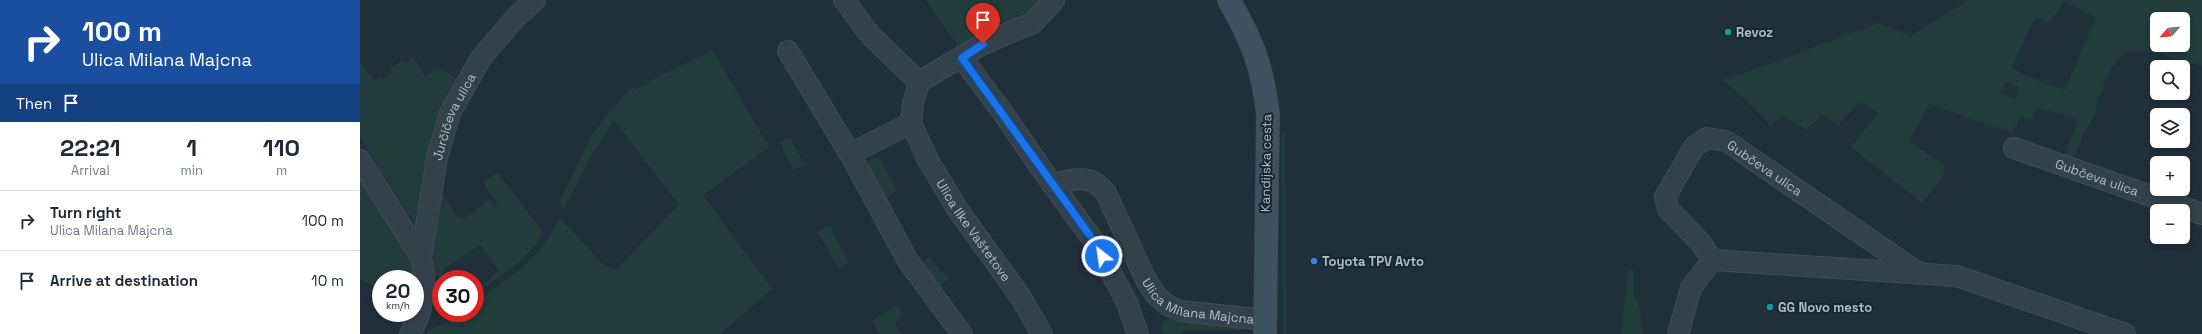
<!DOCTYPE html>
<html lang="en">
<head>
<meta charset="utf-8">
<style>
  body { margin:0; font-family:"Space Grotesk",sans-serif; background:#f6f6f7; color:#1f2937; height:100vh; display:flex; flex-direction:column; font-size:15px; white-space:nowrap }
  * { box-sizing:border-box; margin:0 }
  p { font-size:13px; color:#747a83 }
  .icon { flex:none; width:22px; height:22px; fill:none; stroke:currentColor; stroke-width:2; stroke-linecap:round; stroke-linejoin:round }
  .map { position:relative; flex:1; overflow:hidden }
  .details { display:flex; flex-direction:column; background:#fff; width:360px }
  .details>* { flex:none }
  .top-card { background:#1a4fa0; color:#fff; overflow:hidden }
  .needle { width:26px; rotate:243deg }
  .fabs { position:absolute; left:1790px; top:12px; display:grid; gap:8px }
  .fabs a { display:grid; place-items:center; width:40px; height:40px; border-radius:6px; background:#fff; box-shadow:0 2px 6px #0003; font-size:20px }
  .speed { position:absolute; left:12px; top:270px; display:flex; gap:8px; font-size:20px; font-weight:700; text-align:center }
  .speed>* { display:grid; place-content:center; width:52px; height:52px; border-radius:50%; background:#fff; box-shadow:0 2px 6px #0003; line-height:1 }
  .speed small { font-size:10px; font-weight:400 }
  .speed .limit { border:6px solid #d22; background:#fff; color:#111 }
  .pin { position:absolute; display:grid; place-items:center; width:34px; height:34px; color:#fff; margin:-41px -17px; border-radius:50% 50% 50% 0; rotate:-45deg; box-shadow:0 0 4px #0007 }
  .pin .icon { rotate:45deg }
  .me { position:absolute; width:44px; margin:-22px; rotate:330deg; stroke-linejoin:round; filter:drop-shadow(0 0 3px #0008) }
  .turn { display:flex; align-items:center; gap:14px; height:84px; padding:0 16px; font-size:18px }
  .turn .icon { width:52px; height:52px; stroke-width:2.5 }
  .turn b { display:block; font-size:28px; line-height:34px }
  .then { display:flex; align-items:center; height:38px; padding:0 16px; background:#0003; gap:8px; font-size:15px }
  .eta { display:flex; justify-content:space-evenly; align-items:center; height:68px; text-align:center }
  .eta b { font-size:24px; font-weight:800; line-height:28px }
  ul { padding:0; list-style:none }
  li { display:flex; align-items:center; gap:12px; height:60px; padding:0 16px; border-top:1px solid #e0e1e3 }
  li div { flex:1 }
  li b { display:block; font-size:15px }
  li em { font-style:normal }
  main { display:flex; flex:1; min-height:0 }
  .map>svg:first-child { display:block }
  .green { fill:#213c3a; fill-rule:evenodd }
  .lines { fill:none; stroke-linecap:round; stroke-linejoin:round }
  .street-casing { stroke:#3f4d58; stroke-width:22 }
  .secondary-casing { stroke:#3f4d58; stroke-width:24 }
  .street { stroke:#33414b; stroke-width:20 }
  .secondary { stroke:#40515f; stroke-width:22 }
  .route-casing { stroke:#114b97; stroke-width:10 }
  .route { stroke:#1a73e8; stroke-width:7 }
  .culture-dot { fill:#0f9aa8; stroke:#182630; stroke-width:1.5 }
  .shop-dot { fill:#3f7fe0; stroke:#182630; stroke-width:1.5 }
  .labels { text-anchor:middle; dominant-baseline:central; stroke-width:4; stroke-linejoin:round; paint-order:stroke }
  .poi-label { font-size:13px; font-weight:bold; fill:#adbcc8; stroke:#182630; text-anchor:start }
  .street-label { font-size:13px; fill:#adbcc8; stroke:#182630 }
</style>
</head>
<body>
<main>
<section class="details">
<div class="top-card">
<div class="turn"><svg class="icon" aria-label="right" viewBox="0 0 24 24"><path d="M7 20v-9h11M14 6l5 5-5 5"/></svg><div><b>100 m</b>Ulica Milana Majcna</div></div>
<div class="then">Then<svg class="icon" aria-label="arrive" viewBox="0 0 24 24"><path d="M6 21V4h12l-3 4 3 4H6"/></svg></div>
</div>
<div class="eta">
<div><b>22:21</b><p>Arrival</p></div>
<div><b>1</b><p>min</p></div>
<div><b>110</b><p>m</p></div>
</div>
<ul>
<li><svg class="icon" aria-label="right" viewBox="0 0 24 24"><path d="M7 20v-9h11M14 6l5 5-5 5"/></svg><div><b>Turn right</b><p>Ulica Milana Majcna</p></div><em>100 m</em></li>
<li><svg class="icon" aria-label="arrive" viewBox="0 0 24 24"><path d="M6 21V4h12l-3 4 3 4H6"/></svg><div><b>Arrive at destination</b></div><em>10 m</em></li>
</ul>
</section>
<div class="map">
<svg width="1842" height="334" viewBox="0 0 1842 334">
  <rect width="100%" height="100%" fill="#1f303b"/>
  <!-- green -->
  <g class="green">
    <path d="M566,0H685L680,8L648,26L630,29L599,48Z"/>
    <path d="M1609,0H1842V66C1817,60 1791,47 1764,53L1751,69L1738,99L1735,116L1724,132L1713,159L1705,154L1718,120L1689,110L1676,108L1671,120L1661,116L1652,133L1569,104L1549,142L1586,165L1582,179L1562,203L1491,147L1518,113L1500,102L1478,125L1462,115L1446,130L1423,116L1411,125L1363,79L1402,67L1518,23L1550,36ZM1704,1L1736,17L1705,90L1665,76L1652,67L1675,17L1690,22ZM1797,19H1823V45H1797ZM1646,82L1659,88L1655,99L1642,93Z"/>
    <path d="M353,51L409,147L343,195L412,289L360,334H65L72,328L86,323L101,313H115V304C135,285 160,273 178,252C187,242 193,229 200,218L242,263L254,271L319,205L254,120L231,156L204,209L199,202L232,135L248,113L273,86L275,90L299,76Z"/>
    <path d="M54,56L65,77L77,68L89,73L102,83L57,227L8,151L0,134V62L14,81L21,76L23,79L32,73L29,69L43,60L45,63Z"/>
    <path d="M922,133H925L926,334H923Z"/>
    <path d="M430,138L445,165L433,170L420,142Z"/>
    <path d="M519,157L537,191L519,201L502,165Z"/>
    <path d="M137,172L183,232C169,262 139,275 115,295V290L139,271L120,245L81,271L84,278L74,275L72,246L78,186L96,216L105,218L130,199L138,210L133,197L123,183Z"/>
    <path d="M0,174L55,267V279H21V288L0,280Z"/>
    <path d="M470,226L489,263L479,269L457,231Z"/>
    <path d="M570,257L581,272L583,271L589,279L574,290L557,266Z"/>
    <path d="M1268,270L1274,271V297L1278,301L1284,334H1261Z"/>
    <path d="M537,305L543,315L534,321L542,334H520L512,321Z"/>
    <path d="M813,318L881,327V330H822V334H804L801,330L803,320Z"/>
  </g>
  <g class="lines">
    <defs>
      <g id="street">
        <path id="s1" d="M484,0L511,36L559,82L553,103L551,123L568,160L598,210L660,296L682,334"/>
        <path d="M428,51L490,154L548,261L602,334"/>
        <path id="s2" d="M602,58L643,113L692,184C714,179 730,173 746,193L785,278L795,294L807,305L821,311L905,320"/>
        <path d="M559,82L623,44L673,23L694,0"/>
        <path id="s3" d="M1654,148L1842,214"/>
        <path d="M490,154L551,123"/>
        <path d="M0,160L61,257C67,283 64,310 50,334"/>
        <path d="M692,184L736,244L767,303L778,334"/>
        <path id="s4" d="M61,257L77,158L90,113L121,58L155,18L175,0"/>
        <path d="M1352,260L1597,276L1765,334"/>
        <path id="s5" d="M1352,260L1341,243L1308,209L1305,197L1334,147L1347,138L1366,141L1557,272"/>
        <path d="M1318,334L1331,288L1352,260"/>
      </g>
      <path id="secondary" d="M869,0C893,43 902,65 908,114L905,334"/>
    </defs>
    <!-- street casing -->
    <use href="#street" class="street-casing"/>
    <!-- secondary casing -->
    <use href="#secondary" class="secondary-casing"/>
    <!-- street -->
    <use href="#street" class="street"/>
    <!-- secondary -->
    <use href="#secondary" class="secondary"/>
  </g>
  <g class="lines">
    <defs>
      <path id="route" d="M623,44L602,58L736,244L742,256"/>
    </defs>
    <!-- route casing -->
    <use href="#route" class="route-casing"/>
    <!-- route -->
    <use href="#route" class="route"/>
  </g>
  <!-- markers -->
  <g class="culture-dot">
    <circle cx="1368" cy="32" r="4"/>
    <circle cx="1410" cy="307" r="4"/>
  </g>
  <circle class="shop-dot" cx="954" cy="261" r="4"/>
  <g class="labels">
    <!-- poi labels -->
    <g class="poi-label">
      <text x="1376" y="32">Revoz</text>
      <text x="962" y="261">Toyota TPV Avto</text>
      <text x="1418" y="307">GG Novo mesto</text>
    </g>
    <!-- street labels -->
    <g class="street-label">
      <text stroke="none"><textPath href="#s4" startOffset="145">Jurčičeva ulica</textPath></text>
      <text transform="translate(906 163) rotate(-89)">Kandijska cesta</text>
      <text stroke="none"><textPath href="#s5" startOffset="220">Gubčeva ulica</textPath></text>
      <text stroke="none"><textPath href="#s3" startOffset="88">Gubčeva ulica</textPath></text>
      <text stroke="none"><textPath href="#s1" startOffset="278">Ulica Ilke Vaštetove</textPath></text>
      <text stroke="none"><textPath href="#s2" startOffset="370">Ulica Milana Majcna</textPath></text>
    </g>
  </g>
</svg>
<div class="fabs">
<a><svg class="needle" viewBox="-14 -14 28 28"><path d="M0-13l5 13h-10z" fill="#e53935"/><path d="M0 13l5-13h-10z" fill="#747a83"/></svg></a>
<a><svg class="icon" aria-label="search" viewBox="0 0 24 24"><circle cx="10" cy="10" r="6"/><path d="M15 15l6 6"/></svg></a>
<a><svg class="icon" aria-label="layers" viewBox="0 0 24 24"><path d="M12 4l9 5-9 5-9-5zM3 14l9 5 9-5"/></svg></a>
<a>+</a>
<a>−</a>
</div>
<div class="speed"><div>20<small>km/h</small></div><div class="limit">30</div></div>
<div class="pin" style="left:623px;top:44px;background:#d93025"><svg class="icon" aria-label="arrive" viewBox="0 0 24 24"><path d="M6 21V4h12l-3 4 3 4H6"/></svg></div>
<svg class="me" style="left:742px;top:256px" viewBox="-20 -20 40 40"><circle r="17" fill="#1a73e8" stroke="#fff" stroke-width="3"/><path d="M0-11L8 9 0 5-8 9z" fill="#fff"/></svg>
</div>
</main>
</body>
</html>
